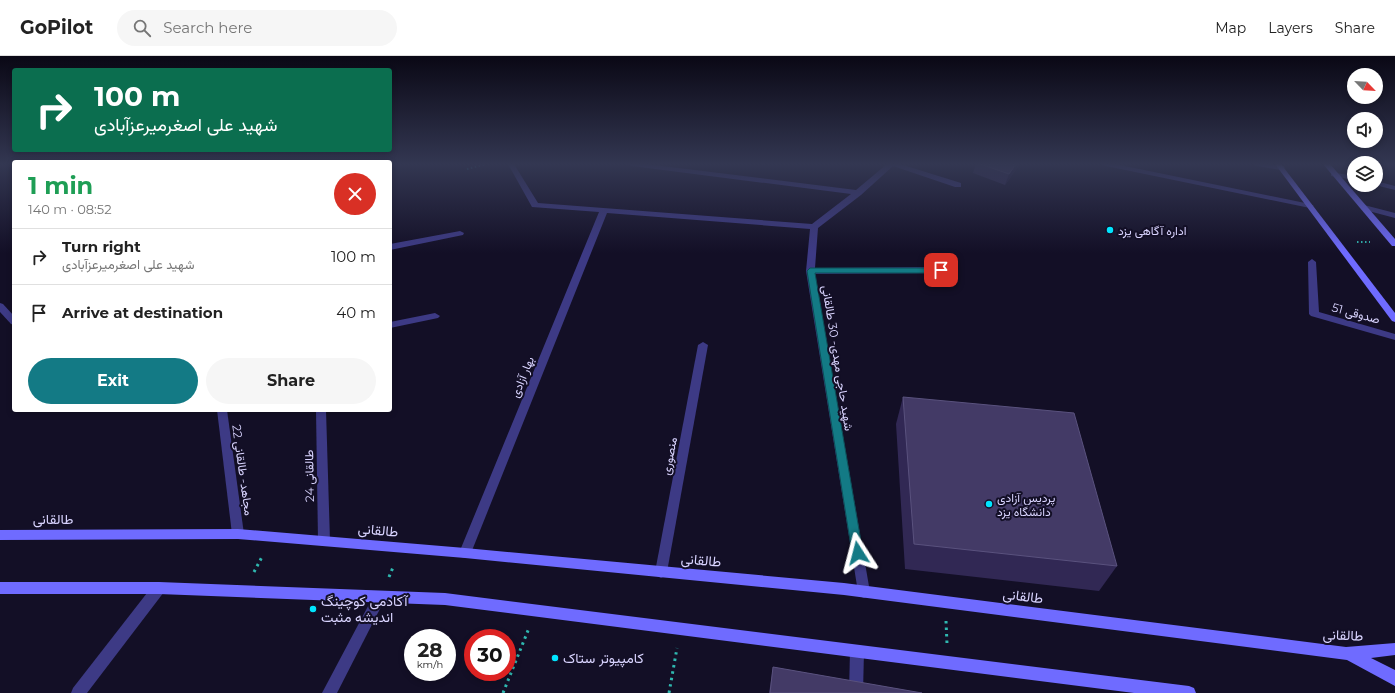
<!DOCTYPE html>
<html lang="en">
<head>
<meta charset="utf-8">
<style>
  body { margin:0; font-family:Montserrat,Vazirmatn,sans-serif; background:#f6f6f6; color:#222; height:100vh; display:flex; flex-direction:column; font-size:15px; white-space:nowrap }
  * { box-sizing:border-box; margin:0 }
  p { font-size:13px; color:#767676 }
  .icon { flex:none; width:22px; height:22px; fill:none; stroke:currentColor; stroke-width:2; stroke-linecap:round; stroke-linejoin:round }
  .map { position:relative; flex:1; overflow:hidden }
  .drawer { position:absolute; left:12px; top:104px; width:380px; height:252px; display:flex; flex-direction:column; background:#fff; border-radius:4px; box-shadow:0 2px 6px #0003 }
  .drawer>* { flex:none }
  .banner { position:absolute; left:12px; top:12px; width:380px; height:84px; border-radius:4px; box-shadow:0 2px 6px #0003; background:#0b6e4f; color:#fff; overflow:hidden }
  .needle { width:26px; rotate:115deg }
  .buttons { position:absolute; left:1347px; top:12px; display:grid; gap:8px }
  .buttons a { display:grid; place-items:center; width:36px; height:36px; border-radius:50%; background:#fff; box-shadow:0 2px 6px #0003; font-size:20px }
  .speed { position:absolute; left:404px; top:573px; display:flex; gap:8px; font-size:20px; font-weight:700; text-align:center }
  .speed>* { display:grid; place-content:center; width:52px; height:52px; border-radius:50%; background:#fff; box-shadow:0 2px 6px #0003; line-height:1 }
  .speed small { font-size:10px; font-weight:400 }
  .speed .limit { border:6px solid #d22; background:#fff; color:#111 }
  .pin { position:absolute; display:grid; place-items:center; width:34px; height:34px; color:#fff; margin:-17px; border-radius:8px; box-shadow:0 2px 6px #0006 }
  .me { position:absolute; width:44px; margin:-22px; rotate:351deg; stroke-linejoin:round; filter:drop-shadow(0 0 3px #0008) }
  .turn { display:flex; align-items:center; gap:14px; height:84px; padding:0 16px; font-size:18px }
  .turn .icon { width:52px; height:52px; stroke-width:2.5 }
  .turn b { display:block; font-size:28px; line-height:34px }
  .round { display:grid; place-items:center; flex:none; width:42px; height:42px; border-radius:21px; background:#f6f6f6 }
  .overview { display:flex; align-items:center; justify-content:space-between; height:68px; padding:0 16px }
  h1 { font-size:24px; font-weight:700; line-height:30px; color:#1e9e55 }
  .cta { display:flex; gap:8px; margin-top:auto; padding:8px 16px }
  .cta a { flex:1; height:46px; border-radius:24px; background:#137a85; color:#fff; font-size:16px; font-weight:700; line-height:46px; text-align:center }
  .cta a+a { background:#f6f6f6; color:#222 }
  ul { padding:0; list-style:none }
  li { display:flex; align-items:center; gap:12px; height:56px; padding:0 16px; border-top:1px solid #e0e0e0 }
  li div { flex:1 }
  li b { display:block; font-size:15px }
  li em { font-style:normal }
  header { display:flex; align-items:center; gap:24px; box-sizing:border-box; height:56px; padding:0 20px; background:#fff; border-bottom:1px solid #e0e0e0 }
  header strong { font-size:19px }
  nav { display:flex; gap:22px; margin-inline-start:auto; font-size:14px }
  .search { width:280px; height:36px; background:#f6f6f6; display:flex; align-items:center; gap:10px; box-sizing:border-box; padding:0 14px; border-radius:22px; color:#767676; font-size:15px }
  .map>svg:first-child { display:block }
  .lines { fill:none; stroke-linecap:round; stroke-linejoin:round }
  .path-far1 { stroke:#2fb8b0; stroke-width:2; stroke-dasharray:1.5 2.5; stroke-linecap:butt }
  .path { stroke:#2fb8b0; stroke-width:3; stroke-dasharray:2.5 4; stroke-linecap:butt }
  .minor { fill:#3d3a85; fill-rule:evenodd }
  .secondary { fill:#6f6bff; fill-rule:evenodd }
  .wall { fill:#312854 }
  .shaded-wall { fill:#1d163a }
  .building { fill:#433a66; stroke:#5a527e }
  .route { fill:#137a85; stroke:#0c4f56 }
  .poi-dot { fill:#00e5ff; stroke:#130f26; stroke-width:1.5 }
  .labels { text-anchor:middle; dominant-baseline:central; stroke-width:4; stroke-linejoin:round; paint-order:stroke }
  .poi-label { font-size:12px; fill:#d9d4ff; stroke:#130f26; text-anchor:start }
  .street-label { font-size:12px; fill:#d9d4ff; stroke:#130f26 }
  .near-street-label { font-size:14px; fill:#d9d4ff; stroke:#130f26 }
  .near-poi-label { font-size:14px; fill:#d9d4ff; stroke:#130f26; text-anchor:start }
</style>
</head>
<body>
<header>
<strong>GoPilot</strong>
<div class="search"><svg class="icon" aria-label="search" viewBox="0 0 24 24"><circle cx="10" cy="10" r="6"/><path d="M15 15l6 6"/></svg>Search here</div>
<nav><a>Map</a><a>Layers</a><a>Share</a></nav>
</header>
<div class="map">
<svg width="1395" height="637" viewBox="0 0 1395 637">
  <rect width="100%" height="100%" fill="#130f26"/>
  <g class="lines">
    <!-- path-far1 -->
    <g class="path-far1">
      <path d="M467,113L486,108"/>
      <path d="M1357,186H1370"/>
    </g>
    <!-- path -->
    <g class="path">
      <path d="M254,516L263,499"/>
      <path d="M389,521L394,509"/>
      <path d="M946,565L947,588"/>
      <path d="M503,637L529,572"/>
      <path d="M669,637L677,592"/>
    </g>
    <!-- minor -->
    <g class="minor">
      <path d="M508,108H514L538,147L812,168L851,138L632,110L628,108H646L856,134L887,108H900L961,127V131H955L893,110L861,139L818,172L815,212L941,211L945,214L941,217L815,218L870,536L869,540L864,542L859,540L858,536L806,215L810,173L607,157L471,497L469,501L465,502L461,501L459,497L599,156L532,151Z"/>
      <path d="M1102,108H1115L1310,148L1314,150L1310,152L1106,110Z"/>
      <path d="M1253,108H1268L1284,110L1285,112L1281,114L1257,110Z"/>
      <path d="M1331,116L1354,120V124L1331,120Z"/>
      <path d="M1376,125L1395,130V134L1375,129Z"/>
      <path d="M1361,149H1364L1395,157V162L1361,153Z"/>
      <path d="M460,175L464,177L463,179L390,194V188Z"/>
      <path d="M1312,203L1316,206L1319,256L1395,278V284L1311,260L1309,258L1308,206Z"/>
      <path d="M0,247L3,248L14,260V269L11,268L0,256Z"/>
      <path d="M435,257L440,260L438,262L390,272V266Z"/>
      <path d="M703,286L708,289L667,516L665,520L661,522L657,520L655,516L698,289Z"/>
      <path d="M217,354H227L244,478L242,482L238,483L234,482L232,478Z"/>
      <path d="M316,354H326L330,485L328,489L324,490L320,489L318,485Z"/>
      <path d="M159,526L164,528L165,532L164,536L87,637H71L73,632L154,528Z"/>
      <path d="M380,535L385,537L386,541L337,637H322L375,537Z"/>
      <path d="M857,589L862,590L864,595L863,637H849L850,595L852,590Z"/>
    </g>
    <!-- secondary -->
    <g class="secondary">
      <path d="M1275,108H1281L1395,257V266L1392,265Z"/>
      <path d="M1323,108H1330L1395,183V190H1392Z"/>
      <path d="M238,473L465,492L844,527L1346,591L1395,587V599L1371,602L1395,614V630L1347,604L844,539L465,502L238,483L0,484V474Z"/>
      <path d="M0,526H159L445,537L1189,630L1194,632L1196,637H1134L445,549L159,538H0Z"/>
    </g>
  </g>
  <!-- wall -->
  <g class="wall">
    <path d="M976,108H1020L1005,129L973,117Z"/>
    <path d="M903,341L1117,510L1099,535L905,513L896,368Z"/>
    <path d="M773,611L922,637H769Z"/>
  </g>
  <!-- shaded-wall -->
  <path class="shaded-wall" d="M1016,108H1020L1005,129L1009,118Z"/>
  <!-- building -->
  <g class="building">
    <path d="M980,108H1016L1009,118Z"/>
    <path d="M903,341L1074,357L1117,510L914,488Z"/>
    <path d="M773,611L922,637H770Z"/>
  </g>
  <!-- sky -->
  <linearGradient id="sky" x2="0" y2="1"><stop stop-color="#0a0815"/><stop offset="0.55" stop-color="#333752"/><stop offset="1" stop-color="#333752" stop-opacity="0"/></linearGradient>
  <rect width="1395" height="197" fill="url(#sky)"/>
  <!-- route -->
  <path class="route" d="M810,212H941L945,214L941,217H815L863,497L861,501L858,502L854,501L852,497L807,215Z"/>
  <!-- markers -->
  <g class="poi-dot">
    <circle cx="1110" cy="174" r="4"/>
    <circle cx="989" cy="448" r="4"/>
    <circle cx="313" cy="553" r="4"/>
    <circle cx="555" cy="602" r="4"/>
  </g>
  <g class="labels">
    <!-- poi labels -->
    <g class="poi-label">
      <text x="1118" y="174">اداره آگاهی یزد</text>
      <text x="997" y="441">پردیس آزادی<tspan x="997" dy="14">دانشگاه یزد</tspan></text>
    </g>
    <!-- street labels -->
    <g class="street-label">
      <text transform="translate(1356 257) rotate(15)">صدوقی 51</text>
      <text transform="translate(838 302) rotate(81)">شهید حاجی مهدی- 30 طالقانی</text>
      <text transform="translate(522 321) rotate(-68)">بهار آزادی</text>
      <text transform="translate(669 400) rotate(-79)">منصوری</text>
      <text transform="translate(243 414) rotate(82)">مجاهد- طالقانی 22</text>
      <text transform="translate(309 420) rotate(-91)">طالقانی 24</text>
    </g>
    <!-- near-street labels -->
    <g class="near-street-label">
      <text x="53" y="463">طالقانی</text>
      <text transform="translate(378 474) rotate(5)">طالقانی</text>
      <text transform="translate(701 504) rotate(5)">طالقانی</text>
      <text transform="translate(1023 540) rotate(7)">طالقانی</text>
      <text transform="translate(1343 579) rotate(2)">طالقانی</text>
    </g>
    <!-- near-poi labels -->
    <g class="near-poi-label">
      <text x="321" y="545">آکادمی کوچینگ<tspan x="321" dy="16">اندیشه مثبت</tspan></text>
      <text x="563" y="602">کامپیوتر ستاک</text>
    </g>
  </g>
</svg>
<div class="buttons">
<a><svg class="needle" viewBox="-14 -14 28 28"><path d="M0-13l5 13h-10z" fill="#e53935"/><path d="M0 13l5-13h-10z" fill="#767676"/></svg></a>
<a><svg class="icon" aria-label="sound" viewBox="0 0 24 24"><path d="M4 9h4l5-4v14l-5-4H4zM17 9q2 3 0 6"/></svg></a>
<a><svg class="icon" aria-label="layers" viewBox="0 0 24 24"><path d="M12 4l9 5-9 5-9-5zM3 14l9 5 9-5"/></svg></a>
</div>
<div class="speed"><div>28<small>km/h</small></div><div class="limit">30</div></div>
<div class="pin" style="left:941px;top:214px;background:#d93025"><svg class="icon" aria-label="arrive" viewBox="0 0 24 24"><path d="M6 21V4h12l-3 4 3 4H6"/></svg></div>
<svg class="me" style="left:858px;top:497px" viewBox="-20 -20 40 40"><path d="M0-17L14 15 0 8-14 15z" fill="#137a85" stroke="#fff" stroke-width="4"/></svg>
<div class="banner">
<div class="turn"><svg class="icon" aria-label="right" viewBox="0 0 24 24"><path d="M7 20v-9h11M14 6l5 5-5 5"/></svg><div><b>100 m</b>شهید علی اصغرمیرعزآبادی</div></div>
</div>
<section class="drawer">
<div class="overview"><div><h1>1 min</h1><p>140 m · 08:52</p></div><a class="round" style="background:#d93025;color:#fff"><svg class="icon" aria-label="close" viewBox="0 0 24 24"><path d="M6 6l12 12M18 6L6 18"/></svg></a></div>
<ul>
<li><svg class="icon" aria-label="right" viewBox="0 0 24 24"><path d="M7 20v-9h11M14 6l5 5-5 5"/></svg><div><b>Turn right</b><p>شهید علی اصغرمیرعزآبادی</p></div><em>100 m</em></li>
<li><svg class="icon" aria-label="arrive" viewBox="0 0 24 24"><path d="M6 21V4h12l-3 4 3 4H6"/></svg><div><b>Arrive at destination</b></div><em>40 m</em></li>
</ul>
<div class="cta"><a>Exit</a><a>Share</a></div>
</section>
</div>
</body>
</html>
